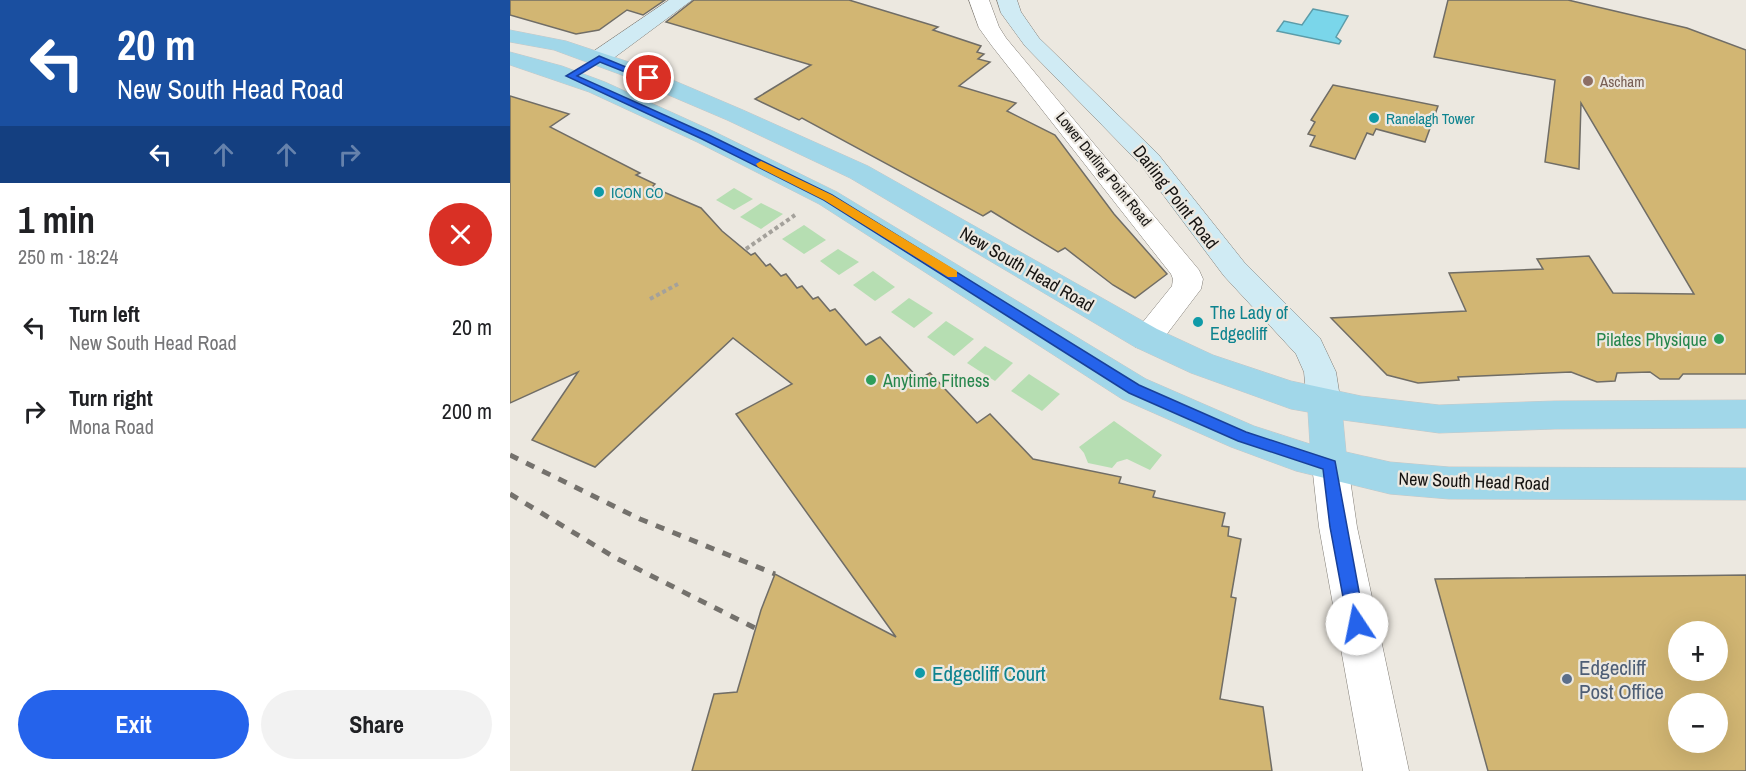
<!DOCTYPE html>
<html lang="en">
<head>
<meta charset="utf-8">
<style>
  body { margin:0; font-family:"Archivo Narrow",sans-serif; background:#f2f2f2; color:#202124; height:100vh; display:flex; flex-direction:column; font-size:22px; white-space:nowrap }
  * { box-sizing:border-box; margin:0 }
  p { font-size:20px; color:#757577 }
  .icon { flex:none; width:33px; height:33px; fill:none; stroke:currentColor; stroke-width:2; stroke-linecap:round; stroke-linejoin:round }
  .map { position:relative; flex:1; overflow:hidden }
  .side { display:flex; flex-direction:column; background:#fff; width:510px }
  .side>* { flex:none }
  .top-card { background:#1a4fa0; color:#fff; overflow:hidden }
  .fabs { position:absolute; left:1158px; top:621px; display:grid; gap:12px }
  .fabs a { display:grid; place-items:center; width:60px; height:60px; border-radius:50%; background:#fff; box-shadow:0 6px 24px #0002; font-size:30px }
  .pin { position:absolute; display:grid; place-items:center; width:51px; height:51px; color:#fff; margin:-26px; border:3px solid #fff; border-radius:50%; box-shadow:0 2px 6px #0007 }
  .me { position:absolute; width:66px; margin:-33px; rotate:349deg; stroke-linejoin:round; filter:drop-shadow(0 0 4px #0008) }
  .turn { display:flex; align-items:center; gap:21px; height:126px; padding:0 18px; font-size:27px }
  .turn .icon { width:78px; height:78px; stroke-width:2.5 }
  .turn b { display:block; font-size:42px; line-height:51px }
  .lanes { display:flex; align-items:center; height:57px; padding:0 18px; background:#0003; justify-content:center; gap:30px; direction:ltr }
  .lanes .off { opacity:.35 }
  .round { display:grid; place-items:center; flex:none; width:63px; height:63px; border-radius:32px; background:#f2f2f2 }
  .overview { display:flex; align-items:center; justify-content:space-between; height:102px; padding:0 18px }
  h1 { font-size:36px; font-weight:800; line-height:45px }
  .cta { display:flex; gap:12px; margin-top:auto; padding:12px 18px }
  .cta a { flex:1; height:69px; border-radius:36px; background:#2563eb; color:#fff; font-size:24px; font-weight:800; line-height:69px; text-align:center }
  .cta a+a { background:#f2f2f2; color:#202124 }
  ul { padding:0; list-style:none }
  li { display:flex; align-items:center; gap:18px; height:84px; padding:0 18px }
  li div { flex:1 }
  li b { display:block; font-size:22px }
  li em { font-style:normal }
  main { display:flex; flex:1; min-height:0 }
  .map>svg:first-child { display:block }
  .green { fill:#b6deb2 }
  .water { fill:#7ad6ea; stroke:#5c9ca9; stroke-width:1.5 }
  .building { fill:#d2b673; stroke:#706d66; stroke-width:1.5; fill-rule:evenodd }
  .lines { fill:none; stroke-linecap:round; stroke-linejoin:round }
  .street-casing { stroke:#817d76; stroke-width:1 }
  .secondary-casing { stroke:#817d76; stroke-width:1 }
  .primary-casing { stroke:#c7c7c6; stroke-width:1 }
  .path { stroke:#a4a19b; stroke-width:4; stroke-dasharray:4 3; stroke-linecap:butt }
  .street { fill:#fff; fill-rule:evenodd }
  .secondary { fill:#d0ebf4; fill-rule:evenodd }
  .primary { fill:#a1d7e9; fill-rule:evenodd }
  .rail { stroke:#74716c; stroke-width:5; stroke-dasharray:9 9; stroke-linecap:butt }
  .route { fill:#2563eb; stroke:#184099; stroke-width:1.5 }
  .slow { fill:#f59e0b }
  .education-dot { fill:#8d6e63; stroke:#ece8e0; stroke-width:2 }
  .culture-dot { fill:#0f9aa8; stroke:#ece8e0; stroke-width:2 }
  .leisure-dot { fill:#2e9e5b; stroke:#ece8e0; stroke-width:2 }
  .service-dot { fill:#5c6f8a; stroke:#ece8e0; stroke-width:2 }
  .labels { text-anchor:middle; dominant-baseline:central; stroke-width:4.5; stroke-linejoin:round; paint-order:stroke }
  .far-education-label { font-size:15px; fill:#785e54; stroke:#ece8e0; text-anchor:start }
  .far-culture-label { font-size:15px; fill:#0d838f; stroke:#ece8e0; text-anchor:start }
  .far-street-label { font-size:15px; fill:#161412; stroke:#ece8e0 }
  .street-label { font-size:18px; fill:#161412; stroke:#ece8e0 }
  .culture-label { font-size:18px; fill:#0d838f; stroke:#ece8e0; text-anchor:start }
  .leisure-label { font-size:18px; fill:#27864d; stroke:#ece8e0; text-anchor:end }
  .near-service-label { font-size:21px; fill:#4e5e75; stroke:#ece8e0; text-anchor:start }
  .near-culture-label { font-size:21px; fill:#0d838f; stroke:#ece8e0; text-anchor:start }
</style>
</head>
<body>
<main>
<section class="side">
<div class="top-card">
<div class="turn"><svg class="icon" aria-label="left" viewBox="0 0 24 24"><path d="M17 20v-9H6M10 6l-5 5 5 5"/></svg><div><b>20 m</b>New South Head Road</div></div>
<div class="lanes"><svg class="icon" aria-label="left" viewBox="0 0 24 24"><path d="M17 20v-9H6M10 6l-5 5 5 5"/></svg><svg class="icon off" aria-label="ahead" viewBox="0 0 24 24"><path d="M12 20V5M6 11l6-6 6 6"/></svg><svg class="icon off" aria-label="ahead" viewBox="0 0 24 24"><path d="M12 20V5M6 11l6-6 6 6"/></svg><svg class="icon off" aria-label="right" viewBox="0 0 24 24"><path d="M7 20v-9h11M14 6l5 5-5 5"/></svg></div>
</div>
<div class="overview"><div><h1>1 min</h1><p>250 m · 18:24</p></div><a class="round" style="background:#d93025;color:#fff"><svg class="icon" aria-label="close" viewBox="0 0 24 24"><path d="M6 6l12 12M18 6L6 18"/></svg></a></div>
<ul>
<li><svg class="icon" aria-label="left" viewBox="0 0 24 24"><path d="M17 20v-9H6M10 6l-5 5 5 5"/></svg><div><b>Turn left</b><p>New South Head Road</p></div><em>20 m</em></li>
<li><svg class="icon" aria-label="right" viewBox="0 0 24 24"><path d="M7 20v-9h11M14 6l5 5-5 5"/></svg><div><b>Turn right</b><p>Mona Road</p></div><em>200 m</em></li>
</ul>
<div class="cta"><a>Exit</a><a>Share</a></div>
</section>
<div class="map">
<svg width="1236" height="771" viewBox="0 0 1236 771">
  <rect width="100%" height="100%" fill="#ece8e0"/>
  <!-- green -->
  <g class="green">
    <path d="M224,188L243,199L224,210L206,200Z"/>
    <path d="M251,203L273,214L251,229L230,217Z"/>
    <path d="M294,225L316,240L294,254L272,239Z"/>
    <path d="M328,249L349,262L329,275L310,261Z"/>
    <path d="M363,271L385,287L365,301L343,285Z"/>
    <path d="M399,298L423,313L404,328L381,312Z"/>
    <path d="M436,321L464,339L444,356L417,337Z"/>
    <path d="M475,346L503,363L485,381L457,363Z"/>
    <path d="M519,374L550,394L532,411L501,391Z"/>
    <path d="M604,421L652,455L640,470L617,459L607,462L602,468L578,463L574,453L569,447Z"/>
  </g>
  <!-- water -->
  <path class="water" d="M803,9L838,16L826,37L831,41L829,44L767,31L774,21L792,25Z"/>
  <!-- building -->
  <g class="building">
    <path d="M0,0H155L133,15L117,10L89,30L66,34L0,15Z"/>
    <path d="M184,0H339L428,27L423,30L471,46L467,52L474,54L468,59L480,62L449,86L506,103L497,111L545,135L604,214L657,274L625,298L603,285L555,248L548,252L481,211L473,216L292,118L289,120L245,99L301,65L156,22Z"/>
    <path d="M938,0H1058L1177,28L1236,50V374H1173L1169,379H1150L1140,372L1107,373L1105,381L1087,382L1061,372L948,377L949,380L908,383L877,375L821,318L956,311L939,273L1033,269L1027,259L1079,256L1103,293L1184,294L1071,103L1069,169L1035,162L1045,80L924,57Z"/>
    <path d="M823,85L928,106L915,142L866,129L863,135L857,133L845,159L800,146L805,136L798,134L805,122L801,120Z"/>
    <path d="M0,96L59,114L40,127L130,173L126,175L145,184L142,187L191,208L212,231L241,255L245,253L256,266L260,264L271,276L276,274L287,288L292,286L303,299L308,297L320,311L325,309L356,345L370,337L409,379L420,373L467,423L480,414L523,459L611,477L609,483L645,491L643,497L715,513L712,526L719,527L718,536L731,539L721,597L726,598L710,699L753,707L762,771H182L204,694L227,692L251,610L265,574L386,637L226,414L282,384L223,338L85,467L22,440L68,372L0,403Z"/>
    <path d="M1236,575V771H978L925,579ZM1168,632H1208V670H1168ZM1168,704H1208V742H1168Z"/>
  </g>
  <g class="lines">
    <defs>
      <g id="street">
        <path d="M459,0H479L489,27L496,38L689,270L693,279L691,289L647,347L636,350L625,347L620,338L662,286L663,279L661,274L482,46L469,28Z"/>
        <path d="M820,449L833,454L838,465L847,527L899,771H853L809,527L802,465L807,454Z"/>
      </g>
      <g id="secondary">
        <path d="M159,0H182L97,63L89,64L81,63L78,58L81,53Z"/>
        <path d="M487,0H507L511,12L529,38L648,154L734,262L810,338L826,372L831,404L826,414L814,418L802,414L797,404L794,372L786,354L714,276L630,164L515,46L491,13Z"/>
      </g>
      <path id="primary" d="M0,30L56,41L125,64L233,110L358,166L647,329L703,355L781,381L851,396L929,405L1045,401L1236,400V428L1045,429L929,433L833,420L836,452L880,462L939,467L1236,468V500L939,499L880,494L786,471L721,447L612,399L309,204L187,142L79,92L0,65V52L52,66L95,82L205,132L327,192L636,379L744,426L800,444L798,412L781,409L681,373L625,347L340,178L217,120L109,74L44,50L0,42Z"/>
    </defs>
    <!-- street casing -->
    <use href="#street" class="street-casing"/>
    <!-- secondary casing -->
    <use href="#secondary" class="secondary-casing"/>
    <!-- primary casing -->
    <use href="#primary" class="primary-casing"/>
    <!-- path -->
    <g class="path">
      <path d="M236,249L285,215"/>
      <path d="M140,299L168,284"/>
    </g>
    <!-- street -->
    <use href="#street" class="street"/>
    <!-- secondary -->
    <use href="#secondary" class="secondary"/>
    <!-- primary -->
    <use href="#primary" class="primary"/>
    <!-- rail -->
    <g class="rail">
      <path d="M0,455L130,519L265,574"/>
      <path d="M0,494L104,557L245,628"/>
    </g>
  </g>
  <!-- route -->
  <path class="route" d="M89,56L143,78L135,80L90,62L67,76L199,135L322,195L629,385L736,432L825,461L855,624L853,630L847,632L841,630L838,624L820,527L813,469L728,441L619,393L314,200L192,139L56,76Z"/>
  <!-- slow -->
  <path class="slow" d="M251,161L322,195L447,271V277H438L314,200L248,167L246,164Z"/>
  <!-- markers -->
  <circle class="education-dot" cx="1078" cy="81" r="6"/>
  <g class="culture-dot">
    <circle cx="864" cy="118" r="6"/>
    <circle cx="89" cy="192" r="6"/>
    <circle cx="688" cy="322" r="6"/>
    <circle cx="410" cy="673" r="6"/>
  </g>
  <g class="leisure-dot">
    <circle cx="1209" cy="339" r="6"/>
    <circle cx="361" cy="380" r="6"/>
  </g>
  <circle class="service-dot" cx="1057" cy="679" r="6"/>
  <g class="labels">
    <!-- far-education labels -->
    <g class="far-education-label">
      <text x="1090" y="81">Ascham</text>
    </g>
    <!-- far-culture labels -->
    <g class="far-culture-label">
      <text x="876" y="118">Ranelagh Tower</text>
      <text x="101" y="192">ICON CO</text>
    </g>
    <!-- far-street labels -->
    <g class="far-street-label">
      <text transform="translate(594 169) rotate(51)">Lower Darling Point Road</text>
    </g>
    <!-- street labels -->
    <g class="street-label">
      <text transform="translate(666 197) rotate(52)">Darling Point Road</text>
      <text transform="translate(517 269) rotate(30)">New South Head Road</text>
      <text transform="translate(964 481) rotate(2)">New South Head Road</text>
    </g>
    <!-- culture labels -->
    <g class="culture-label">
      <text x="700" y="312">The Lady of<tspan x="700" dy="21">Edgecliff</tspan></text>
    </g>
    <!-- leisure labels -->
    <g class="leisure-label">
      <text x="1197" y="339">Pilates Physique</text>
      <text x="373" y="380" text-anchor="start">Anytime Fitness</text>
    </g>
    <!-- near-service labels -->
    <g class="near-service-label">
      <text x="1069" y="667">Edgecliff<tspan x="1069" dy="24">Post Office</tspan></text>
    </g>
    <!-- near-culture labels -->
    <g class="near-culture-label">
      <text x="422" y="673">Edgecliff Court</text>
    </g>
  </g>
</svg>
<div class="fabs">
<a>+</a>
<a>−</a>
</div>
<div class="pin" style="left:139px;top:78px;background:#d93025"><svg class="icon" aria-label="arrive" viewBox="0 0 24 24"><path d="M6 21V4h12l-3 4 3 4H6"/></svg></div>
<svg class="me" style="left:847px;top:624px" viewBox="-20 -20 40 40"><circle r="19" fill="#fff"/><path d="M0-13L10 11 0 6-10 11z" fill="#2563eb"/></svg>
</div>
</main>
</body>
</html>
